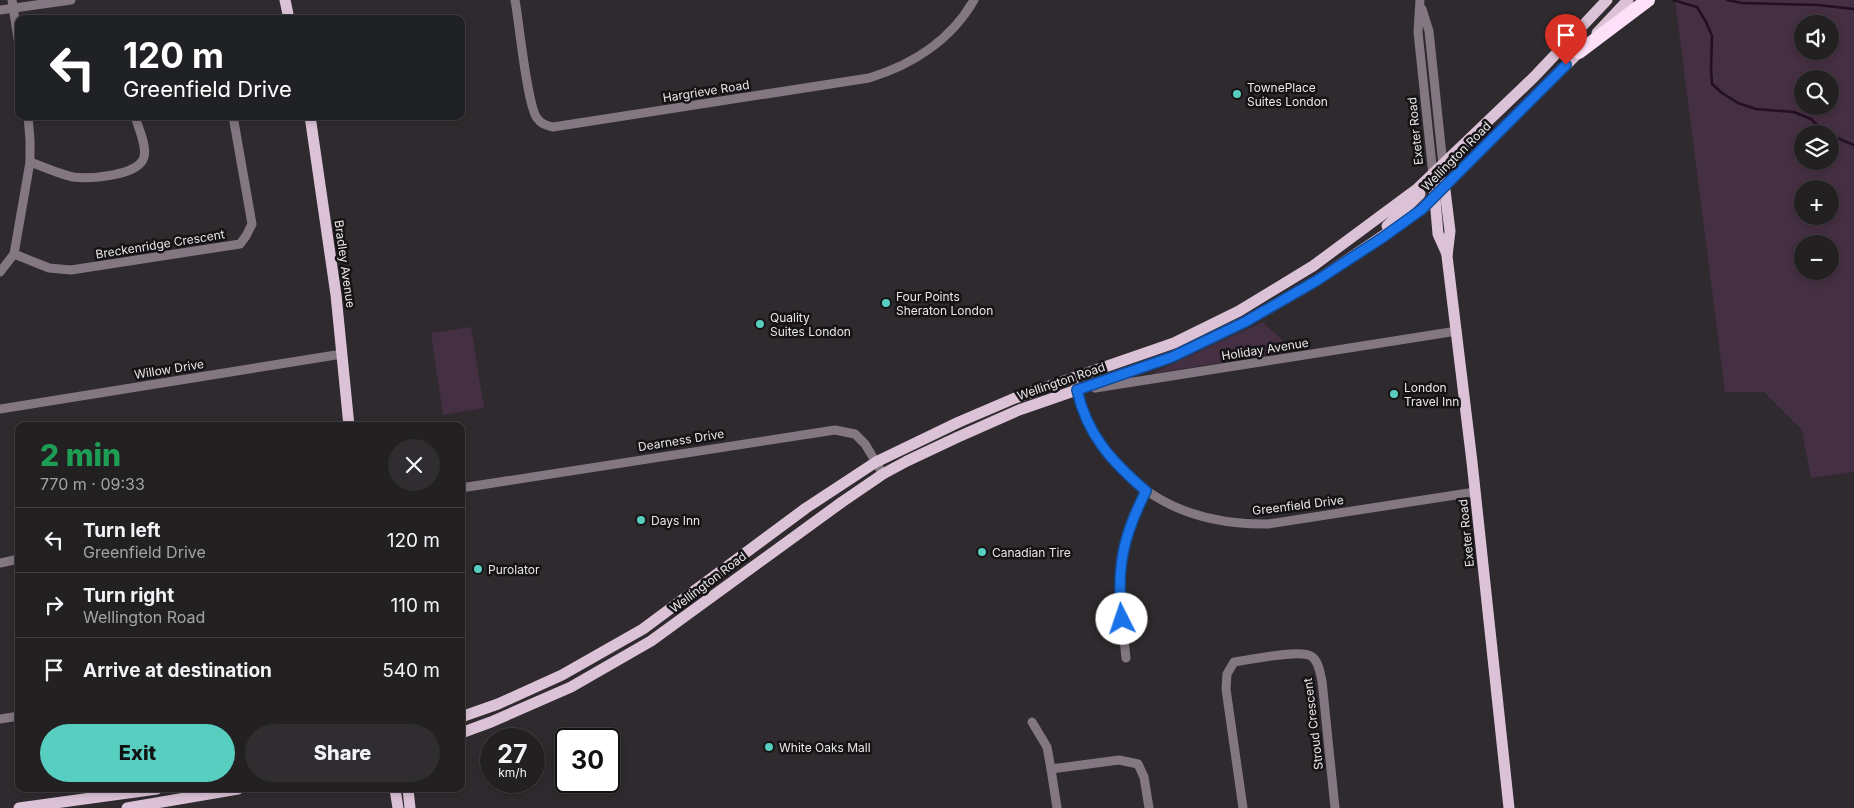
<!DOCTYPE html>
<html lang="en">
<head>
<meta charset="utf-8">
<style>
  body { margin:0; font-family:Inter,sans-serif; background:#2f2d2f; color:#f1f3f6; height:100vh; display:flex; flex-direction:column; font-size:19px; white-space:nowrap }
  * { box-sizing:border-box; margin:0 }
  p { font-size:16px; color:#a3a3a5 }
  .icon { flex:none; width:28px; height:28px; fill:none; stroke:currentColor; stroke-width:2; stroke-linecap:round; stroke-linejoin:round }
  .map { position:relative; flex:1; overflow:hidden }
  .sheet { position:absolute; left:15px; top:422px; width:450px; height:370px; display:flex; flex-direction:column; background:#232022; border-radius:10px; box-shadow:0 2px 8px #0003,0 0 0 1px #403e40 }
  .sheet>* { flex:none }
  .top-card { position:absolute; left:15px; top:15px; width:450px; height:105px; border-radius:10px; box-shadow:0 2px 8px #0003,0 0 0 1px #403e40; background:#202124; color:#fff; overflow:hidden }
  .tools { position:absolute; left:1794px; top:15px; display:grid; gap:10px }
  .tools a { display:grid; place-items:center; width:45px; height:45px; border-radius:50%; background:#232022; box-shadow:0 2px 8px #0003,0 0 0 1px #403e40; font-size:25px }
  .speed { position:absolute; left:480px; top:728px; display:flex; gap:10px; font-size:25px; font-weight:700; text-align:center }
  .speed>* { display:grid; place-content:center; width:65px; height:65px; border-radius:50%; background:#232022; box-shadow:0 2px 8px #0003,0 0 0 1px #403e40; line-height:1 }
  .speed small { font-size:12px; font-weight:400 }
  .speed .limit { border:2px solid #111; border-radius:8px; background:#fff; color:#111 }
  .pin { position:absolute; display:grid; place-items:center; width:42px; height:42px; color:#fff; margin:-51px -21px; border-radius:50% 50% 50% 0; rotate:-45deg; box-shadow:0 0 5px #0007 }
  .pin .icon { rotate:45deg }
  .me { position:absolute; width:55px; margin:-28px; rotate:356deg; stroke-linejoin:round; filter:drop-shadow(0 0 4px #0008) }
  .turn { display:flex; align-items:center; gap:18px; height:105px; padding:0 25px; font-size:22px }
  .turn .icon { width:65px; height:65px; stroke-width:2.5 }
  .turn b { display:block; font-size:35px; line-height:42px }
  .round { display:grid; place-items:center; flex:none; width:52px; height:52px; border-radius:26px; background:#2f2d2f }
  .summary { display:flex; align-items:center; justify-content:space-between; height:85px; padding:0 25px }
  h1 { font-size:30px; font-weight:800; line-height:38px; color:#1e9e55 }
  .cta { display:flex; gap:10px; margin-top:auto; padding:10px 25px }
  .cta a { flex:1; height:58px; border-radius:30px; background:#58cec0; color:#111; font-size:20px; font-weight:800; line-height:58px; text-align:center }
  .cta a+a { background:#2f2d2f; color:#f1f3f6 }
  ul { padding:0; list-style:none }
  li { display:flex; align-items:center; gap:15px; height:65px; padding:0 25px; border-top:1px solid #403e40 }
  li div { flex:1 }
  li b { display:block; font-size:19px }
  li em { font-style:normal }
  .map>svg:first-child { display:block }
  .green { fill:#452f42; fill-rule:evenodd }
  .lines { fill:none; stroke-linecap:round; stroke-linejoin:round }
  .stream { stroke:#240f22; stroke-width:2.5 }
  .minor { stroke:#837781; stroke-width:9 }
  .major { stroke:#dcc2d7; stroke-width:11 }
  .highway { stroke:#ffe0f9; stroke-width:14 }
  .route-casing { stroke:#114b97; stroke-width:12 }
  .route { stroke:#1a73e8; stroke-width:9 }
  .poi-dot { fill:#58cec0; stroke:#151315; stroke-width:2 }
  .labels { text-anchor:middle; dominant-baseline:central; stroke-width:5; stroke-linejoin:round; paint-order:stroke }
  .poi-label { font-size:12px; fill:#e9e6e8; stroke:#151315; text-anchor:start }
  .street-label { font-size:12px; fill:#e9e6e8; stroke:#151315 }
</style>
</head>
<body>
<div class="map">
<svg width="1854" height="808" viewBox="0 0 1854 808">
  <rect width="100%" height="100%" fill="#2f2a2e"/>
  <!-- green -->
  <g class="green">
    <path d="M1675,0H1854V472L1811,478L1802,430L1764,392H1725ZM1802,24H1830V51H1802ZM1802,79H1830V106H1802ZM1802,134H1830V161H1802ZM1802,189H1830V216H1802ZM1802,244H1830V271H1802Z"/>
    <path d="M1262,322L1288,345V349L1284,352L1151,374Z"/>
    <path d="M471,327L484,408L443,415L431,333Z"/>
  </g>
  <g class="lines">
    <!-- stream -->
    <g class="stream">
      <path d="M1673,0L1697,7L1706,22L1712,36L1711,69L1712,84L1722,93L1738,103L1756,109L1794,112L1811,119L1827,134"/>
      <path d="M1727,0L1742,3L1818,5L1854,9"/>
      <path d="M1830,135L1854,145"/>
    </g>
    <!-- minor -->
    <g class="minor">
      <path d="M12,0L19,45"/>
      <path d="M515,0C519,21 527,105 537,118C541,124 546,125 553,127L869,78C912,65 951,40 974,0"/>
      <path d="M1420,0L1418,32L1433,175"/>
      <path d="M1422,9L1429,31L1443,165"/>
      <path d="M0,10L71,0"/>
      <path d="M30,162C44,167 59,174 73,177C90,179 139,176 144,157C147,145 138,128 135,116"/>
      <path d="M14,254L49,268L71,270L240,244L246,236L252,224L233,116"/>
      <path d="M0,272L14,254L30,162V140L28,116"/>
      <path d="M1073,378C1080,399 1083,415 1094,435C1098,443 1104,449 1110,456C1150,506 1205,525 1268,524L1475,492"/>
      <path d="M1095,388L1457,331"/>
      <path d="M0,409L342,354"/>
      <path d="M461,488L835,430L855,434L865,444L883,474"/>
      <path d="M0,563L19,559"/>
      <path d="M1126,658C1121,611 1114,564 1132,519C1135,509 1141,500 1146,491"/>
      <path d="M0,719L19,716"/>
      <path d="M1032,722L1047,747L1051,769"/>
      <path d="M1057,808L1051,769L1119,760L1138,764L1144,777L1149,808"/>
      <path d="M1243,808L1226,689L1227,674L1234,662C1249,660 1300,649 1311,656C1319,661 1320,673 1322,681L1335,808"/>
    </g>
    <!-- major -->
    <g class="major">
      <path d="M285,0L289,19"/>
      <path d="M1597,33L1628,0"/>
      <path d="M310,116L336,295L349,426"/>
      <path d="M1433,175L1438,234L1447,254"/>
      <path d="M1444,182L1450,231L1447,256L1472,462L1509,808"/>
      <path d="M1387,226L1420,194"/>
      <path d="M461,717L498,704L562,675L643,629L806,508L876,462L959,422L1015,398L1174,343L1239,311L1313,266L1417,189L1534,77L1607,0"/>
      <path d="M461,733L491,722L571,687L651,641L842,502L883,474L907,461L958,437L1019,410L1172,357L1245,322L1316,281L1421,210L1584,47"/>
      <path d="M395,789L398,808"/>
      <path d="M408,789L410,808"/>
      <path d="M19,808L157,789"/>
      <path d="M127,808L238,789"/>
    </g>
    <!-- highway -->
    <path class="highway" d="M1579,52L1648,0"/>
  </g>
  <g class="lines">
    <defs>
      <path id="route" d="M1122,619C1116,568 1123,536 1146,491C1112,462 1087,435 1077,390L1172,357L1245,322L1316,281L1382,238L1421,210L1566,65"/>
    </defs>
    <!-- route casing -->
    <use href="#route" class="route-casing"/>
    <!-- route -->
    <use href="#route" class="route"/>
  </g>
  <!-- markers -->
  <g class="poi-dot">
    <circle cx="1237" cy="94" r="5"/>
    <circle cx="886" cy="303" r="5"/>
    <circle cx="760" cy="324" r="5"/>
    <circle cx="1394" cy="394" r="5"/>
    <circle cx="641" cy="520" r="5"/>
    <circle cx="982" cy="552" r="5"/>
    <circle cx="478" cy="569" r="5"/>
    <circle cx="769" cy="747" r="5"/>
  </g>
  <g class="labels">
    <!-- poi labels -->
    <g class="poi-label">
      <text x="1247" y="87">TownePlace<tspan x="1247" dy="14">Suites London</tspan></text>
      <text x="896" y="296">Four Points<tspan x="896" dy="14">Sheraton London</tspan></text>
      <text x="770" y="317">Quality<tspan x="770" dy="14">Suites London</tspan></text>
      <text x="1404" y="387">London<tspan x="1404" dy="14">Travel Inn</tspan></text>
      <text x="651" y="520">Days Inn</text>
      <text x="992" y="552">Canadian Tire</text>
      <text x="488" y="569">Purolator</text>
      <text x="779" y="747">White Oaks Mall</text>
    </g>
    <!-- street labels -->
    <g class="street-label">
      <text transform="translate(706 91) rotate(-9)">Hargrieve Road</text>
      <text transform="translate(1415 131) rotate(-96)">Exeter Road</text>
      <text transform="translate(1456 156) rotate(-45)">Wellington Road</text>
      <text transform="translate(160 244) rotate(-9)">Breckenridge Crescent</text>
      <text transform="translate(345 264) rotate(82)">Bradley Avenue</text>
      <text transform="translate(1265 349) rotate(-9)">Holiday Avenue</text>
      <text transform="translate(169 369) rotate(-9)">Willow Drive</text>
      <text transform="translate(1061 381) rotate(-19)">Wellington Road</text>
      <text transform="translate(681 440) rotate(-9)">Dearness Drive</text>
      <text transform="translate(1298 505) rotate(-7)">Greenfield Drive</text>
      <text transform="translate(1466 533) rotate(-96)">Exeter Road</text>
      <text transform="translate(708 582) rotate(-37)">Wellington Road</text>
      <text transform="translate(1313 724) rotate(-97)">Stroud Crescent</text>
    </g>
  </g>
</svg>
<div class="tools">
<a><svg class="icon" aria-label="sound" viewBox="0 0 24 24"><path d="M4 9h4l5-4v14l-5-4H4zM17 9q2 3 0 6"/></svg></a>
<a><svg class="icon" aria-label="search" viewBox="0 0 24 24"><circle cx="10" cy="10" r="6"/><path d="M15 15l6 6"/></svg></a>
<a><svg class="icon" aria-label="layers" viewBox="0 0 24 24"><path d="M12 4l9 5-9 5-9-5zM3 14l9 5 9-5"/></svg></a>
<a>+</a>
<a>−</a>
</div>
<div class="speed"><div>27<small>km/h</small></div><div class="limit">30</div></div>
<div class="pin" style="left:1566px;top:65px;background:#d93025"><svg class="icon" aria-label="arrive" viewBox="0 0 24 24"><path d="M6 21V4h12l-3 4 3 4H6"/></svg></div>
<svg class="me" style="left:1122px;top:619px" viewBox="-20 -20 40 40"><circle r="19" fill="#fff"/><path d="M0-13L10 11 0 6-10 11z" fill="#1a73e8"/></svg>
<div class="top-card">
<div class="turn"><svg class="icon" aria-label="left" viewBox="0 0 24 24"><path d="M17 20v-9H6M10 6l-5 5 5 5"/></svg><div><b>120 m</b>Greenfield Drive</div></div>
</div>
<section class="sheet">
<div class="summary"><div><h1>2 min</h1><p>770 m · 09:33</p></div><a class="round"><svg class="icon" aria-label="close" viewBox="0 0 24 24"><path d="M6 6l12 12M18 6L6 18"/></svg></a></div>
<ul>
<li><svg class="icon" aria-label="left" viewBox="0 0 24 24"><path d="M17 20v-9H6M10 6l-5 5 5 5"/></svg><div><b>Turn left</b><p>Greenfield Drive</p></div><em>120 m</em></li>
<li><svg class="icon" aria-label="right" viewBox="0 0 24 24"><path d="M7 20v-9h11M14 6l5 5-5 5"/></svg><div><b>Turn right</b><p>Wellington Road</p></div><em>110 m</em></li>
<li><svg class="icon" aria-label="arrive" viewBox="0 0 24 24"><path d="M6 21V4h12l-3 4 3 4H6"/></svg><div><b>Arrive at destination</b></div><em>540 m</em></li>
</ul>
<div class="cta"><a>Exit</a><a>Share</a></div>
</section>
</div>
</body>
</html>
